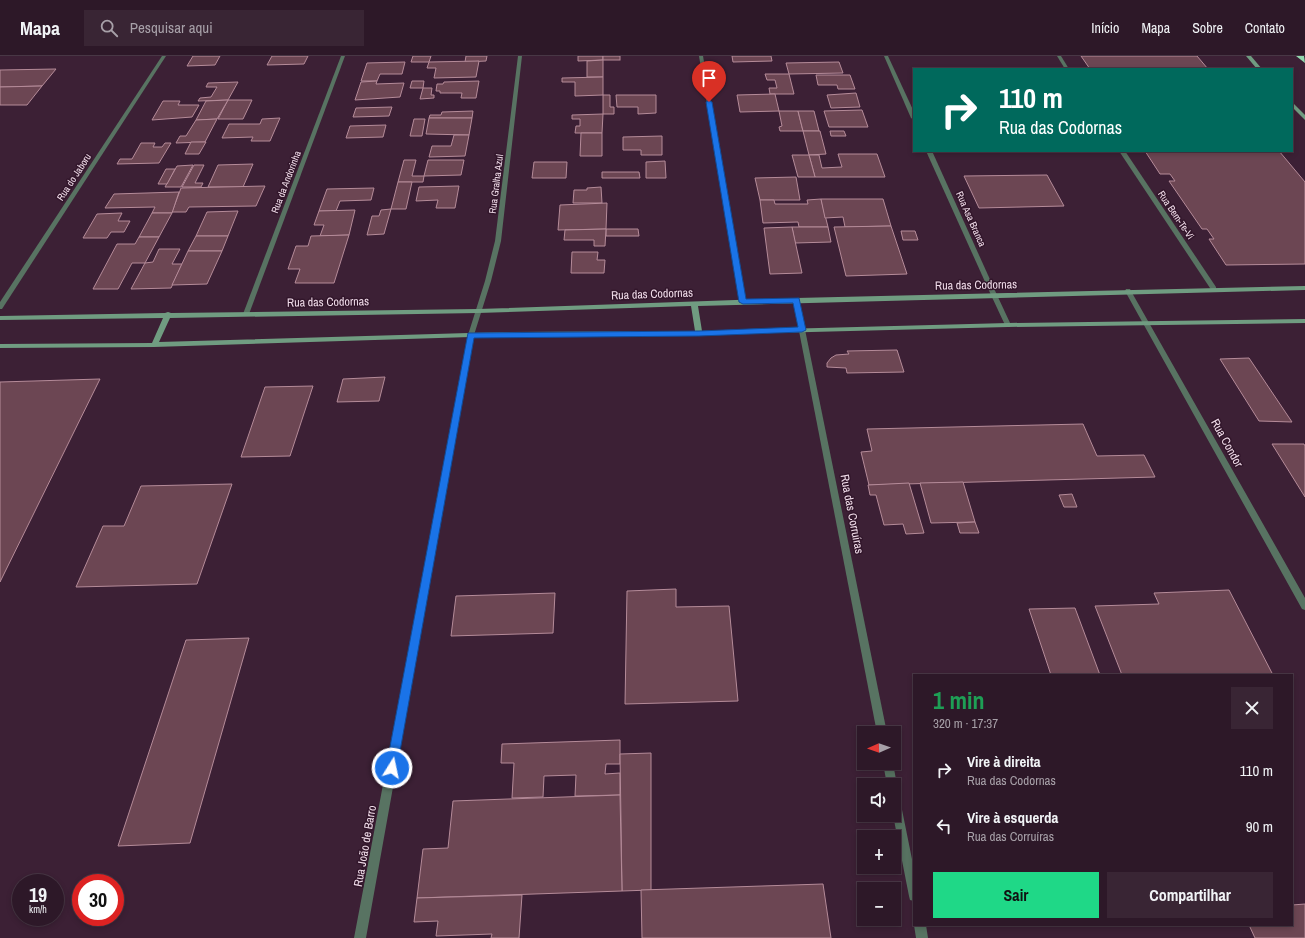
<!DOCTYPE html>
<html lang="pt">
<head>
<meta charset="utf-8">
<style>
  body { margin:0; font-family:"Archivo Narrow",sans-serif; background:#392534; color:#f1f3f6; height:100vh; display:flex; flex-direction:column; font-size:15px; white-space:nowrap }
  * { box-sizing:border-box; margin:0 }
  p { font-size:13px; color:#a7a0a8 }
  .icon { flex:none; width:22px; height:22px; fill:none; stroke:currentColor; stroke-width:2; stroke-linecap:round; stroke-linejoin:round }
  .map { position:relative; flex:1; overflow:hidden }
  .panel { position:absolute; left:913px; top:618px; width:380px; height:252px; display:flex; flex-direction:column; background:#2d1828; border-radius:0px; box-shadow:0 2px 6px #0003,0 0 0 1px #483745 }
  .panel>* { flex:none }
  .hud { position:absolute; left:913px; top:12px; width:380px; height:84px; border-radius:0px; box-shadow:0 2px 6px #0003,0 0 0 1px #483745; background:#00695c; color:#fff; overflow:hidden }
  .needle { width:26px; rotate:268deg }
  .fabs { position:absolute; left:857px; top:670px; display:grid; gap:8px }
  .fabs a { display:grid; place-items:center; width:44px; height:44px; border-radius:0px; background:#2d1828; box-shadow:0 2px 6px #0003,0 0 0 1px #483745; font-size:20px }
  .speed { position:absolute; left:12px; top:818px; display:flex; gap:8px; font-size:20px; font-weight:700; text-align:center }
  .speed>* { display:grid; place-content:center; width:52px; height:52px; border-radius:50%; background:#2d1828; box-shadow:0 2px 6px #0003,0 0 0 1px #483745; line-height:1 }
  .speed small { font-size:10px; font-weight:400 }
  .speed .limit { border:6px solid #d22; background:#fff; color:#111 }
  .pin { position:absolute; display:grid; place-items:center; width:34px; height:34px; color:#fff; margin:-41px -17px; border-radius:50% 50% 50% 0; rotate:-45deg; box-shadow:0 0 4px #0007 }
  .pin .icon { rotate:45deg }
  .me { position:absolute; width:44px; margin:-22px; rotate:10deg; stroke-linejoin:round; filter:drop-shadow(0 0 3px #0008) }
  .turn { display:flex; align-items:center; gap:14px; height:84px; padding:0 20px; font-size:18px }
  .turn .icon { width:52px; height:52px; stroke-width:2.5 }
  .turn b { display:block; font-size:28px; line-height:34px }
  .round { display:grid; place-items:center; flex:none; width:42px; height:42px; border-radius:0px; background:#392534 }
  .headline { display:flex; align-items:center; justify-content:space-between; height:68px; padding:0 20px }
  h1 { font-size:24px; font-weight:700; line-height:30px; color:#1e9e55 }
  .button { display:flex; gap:8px; margin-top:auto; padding:8px 20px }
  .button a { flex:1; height:46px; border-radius:0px; background:#1fd887; color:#111; font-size:16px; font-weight:700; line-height:46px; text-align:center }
  .button a+a { background:#392534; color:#f1f3f6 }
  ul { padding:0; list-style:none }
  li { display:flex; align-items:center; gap:12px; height:56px; padding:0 20px }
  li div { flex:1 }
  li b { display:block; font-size:15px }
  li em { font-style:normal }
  header { display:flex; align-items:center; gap:24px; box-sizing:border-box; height:56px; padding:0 20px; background:#2d1828; border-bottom:1px solid #483745 }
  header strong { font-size:19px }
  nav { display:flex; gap:22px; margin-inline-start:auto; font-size:14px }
  .search { width:280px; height:36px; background:#392534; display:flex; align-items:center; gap:10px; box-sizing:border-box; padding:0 14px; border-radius:0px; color:#a7a0a8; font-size:15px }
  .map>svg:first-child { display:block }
  .building { fill:#6c4653; stroke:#b58b99 }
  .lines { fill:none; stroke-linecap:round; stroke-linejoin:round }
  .lane { fill:#587362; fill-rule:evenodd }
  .street { fill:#587362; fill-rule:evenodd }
  .secondary { fill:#709c81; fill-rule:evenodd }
  .highway { fill:#92d8ae; fill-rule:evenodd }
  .route { fill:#1a73e8; stroke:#114b97 }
  .labels { text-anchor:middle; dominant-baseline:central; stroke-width:3; stroke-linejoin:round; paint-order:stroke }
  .far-street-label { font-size:10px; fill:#f0dce9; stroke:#32162b }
  .street-label { font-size:12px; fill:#f0dce9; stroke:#32162b }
</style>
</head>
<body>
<header>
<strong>Mapa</strong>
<div class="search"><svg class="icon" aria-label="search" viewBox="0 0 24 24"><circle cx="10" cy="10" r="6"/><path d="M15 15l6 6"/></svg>Pesquisar aqui</div>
<nav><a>Início</a><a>Mapa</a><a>Sobre</a><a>Contato</a></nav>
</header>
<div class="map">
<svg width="1305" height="882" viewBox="0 0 1305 882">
  <rect width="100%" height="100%" fill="#3c2035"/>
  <!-- building -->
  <g class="building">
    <path d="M193,0H220L215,9L187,10Z"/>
    <path d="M272,0H308L304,8L267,9Z"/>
    <path d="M413,0H431L429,6H411Z"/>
    <path d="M466,0H487L486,5L465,6Z"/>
    <path d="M578,0H603V4L578,5Z"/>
    <rect x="603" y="0" width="17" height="4"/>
    <path d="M732,0H771L772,5L733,6Z"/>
    <path d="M1081,0H1197L1208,13H1090Z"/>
    <path d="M603,4V21H587V5Z"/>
    <path d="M479,5L476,21L434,22L436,12H427L429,6Z"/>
    <path d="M405,6L402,18H380L377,25H361L367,7Z"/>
    <path d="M839,6L843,17L789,18L786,7Z"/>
    <path d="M56,13L42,30L0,31V14Z"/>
    <path d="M765,18H789L794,38H770L769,32H777L775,24H767Z"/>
    <path d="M816,19H850L855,33H838L837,29H818Z"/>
    <path d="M603,21V39L575,40V26H562V22Z"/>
    <path d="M377,25L376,28L404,27L400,41L355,44L361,26Z"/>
    <path d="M412,25H424L423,32H410Z"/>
    <path d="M479,25L476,42H461L462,37H440V35H436L437,28H443L444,26Z"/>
    <path d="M238,26L228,44L198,45L200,42L211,41L217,31H206L208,27Z"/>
    <path d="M42,30L27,49H0V31Z"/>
    <path d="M423,32H432L431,39H434V42L420,43Z"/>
    <path d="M856,37L860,51L831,52L827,39Z"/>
    <path d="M775,38L779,55L740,56L737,39Z"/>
    <path d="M603,39H610V51H614V58H603Z"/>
    <path d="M616,39H656V57L638,58V51H617Z"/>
    <path d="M228,44H252L243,63H218Z"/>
    <path d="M228,44L217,63L196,64L206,45Z"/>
    <path d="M163,45H180L178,49H199L192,61L152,64Z"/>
    <path d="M392,51L389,60L353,61L356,52Z"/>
    <path d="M862,54L868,71H829L824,55Z"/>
    <path d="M473,55L472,62H429L430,59H441L442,56Z"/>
    <path d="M779,55H798L803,75H780L779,71L782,70Z"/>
    <path d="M798,55H814L819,75H803Z"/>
    <path d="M603,58L602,77H575L576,70H580V63H572V59Z"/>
    <path d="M280,62L270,85H251L253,81L222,82L229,68H260L262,63Z"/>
    <path d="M429,62H472L469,79L426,78Z"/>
    <path d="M217,63L205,86L176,87L180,80H186L196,64Z"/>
    <path d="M414,63H425L422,80H410Z"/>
    <path d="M386,69L383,81L346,82L350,70Z"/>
    <path d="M803,75H820L826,98L809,99Z"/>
    <path d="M830,75H844L846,80H831Z"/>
    <path d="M581,77H602V100H580Z"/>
    <path d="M454,79H469L465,100L429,101L432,90H451Z"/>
    <path d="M662,80V99H641V94H623V81Z"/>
    <path d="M191,86H206L199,98H185Z"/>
    <path d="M141,87H155L153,91H162L165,87H171L159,107L117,108L120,103H132Z"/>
    <path d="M1145,95H1279L1305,126V208L1226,209L1209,183H1214L1207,173H1202L1169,125H1175L1170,118H1160Z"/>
    <path d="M838,98H877L885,121H815L809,99H819L822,112L842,111Z"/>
    <path d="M792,99H809L815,121H798Z"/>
    <path d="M404,104H416L412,120H424L423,126H398Z"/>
    <path d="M428,104H464L461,119L424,120Z"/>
    <path d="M665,105L666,122H646V106Z"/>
    <path d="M534,106H567L566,122H532Z"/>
    <path d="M253,108L243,131H208L218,109Z"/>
    <path d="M193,109L181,131H165L177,110Z"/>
    <path d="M194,109H204L195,127H203L201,131H182Z"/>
    <path d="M166,113H175L167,128H158Z"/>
    <path d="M602,116H639L640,122H602Z"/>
    <path d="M1047,119L1064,150L979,152L964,120Z"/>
    <path d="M796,121L800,144H760L755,122Z"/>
    <path d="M398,126H412L406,153H391Z"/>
    <path d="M265,130L256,150L189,151L186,156H172L181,132Z"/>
    <path d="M459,130L455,152H436L438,144L416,145L419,131Z"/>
    <path d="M601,131L602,147H573L574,134H587V132Z"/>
    <path d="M374,132L371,144L340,145L336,155H319L327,133Z"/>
    <path d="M179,136L172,157H152L155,151L105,152L114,138Z"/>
    <path d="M821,143L828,171H799L798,166L763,167L760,144H774L775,148H808L807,144Z"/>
    <path d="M821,143H883L891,170L845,171L843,161L825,162Z"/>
    <path d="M607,147L606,173L558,174L560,149Z"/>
    <path d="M391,153L384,178L367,179L372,160H379L381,154Z"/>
    <path d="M355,154L349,179L320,180L324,169H314L319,155Z"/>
    <path d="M238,155L228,180H196L207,156Z"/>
    <path d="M122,157L118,165H130L124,176H111L107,182H83L97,158Z"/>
    <path d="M152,157H172L159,181H139Z"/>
    <path d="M891,170L907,218L846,220L834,171Z"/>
    <path d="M792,171H828L831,186L795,187Z"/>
    <path d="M792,171L802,217L770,218L764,172Z"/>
    <path d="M606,173H638L639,180H606Z"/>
    <path d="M606,173L605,190H594V184H564L565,174Z"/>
    <path d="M901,175H915L918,184H903Z"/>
    <path d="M349,179L334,227H295L300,213H288L296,190H308L311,180Z"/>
    <path d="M196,180H228L222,195H188Z"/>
    <path d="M139,181H159L145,207H132L118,233H93L117,188H135Z"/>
    <path d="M159,193H180L172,208H182L171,232L131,233L145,207L153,206Z"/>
    <path d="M188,195H222L207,228L172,229Z"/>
    <path d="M572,196H598L597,204H605L604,217H571Z"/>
    <path d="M897,294L904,316L847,317L846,312L827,311V307L831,302L836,299L849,298L847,295Z"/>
    <path d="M1249,302L1292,366L1259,365L1220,303Z"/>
    <path d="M385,321L379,345L337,346L343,323Z"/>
    <path d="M100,323L0,526V326Z"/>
    <path d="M313,330L290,400L241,401L265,331Z"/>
    <path d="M1083,368L1097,400L1144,399L1155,421L869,429L861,396L872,395L867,373Z"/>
    <path d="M1272,388H1304L1305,390V441Z"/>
    <path d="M963,426L975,466L931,467L920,427Z"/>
    <path d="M909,427L924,477L906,478L903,468L884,469L876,439H870L868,429Z"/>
    <path d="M232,428L197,528L76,531L103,470H124L141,430Z"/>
    <path d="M1072,438L1077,451H1064L1059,439Z"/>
    <path d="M975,466L979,477H960L957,467Z"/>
    <path d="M676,533V551L729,550L738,645L625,648L627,535Z"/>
    <path d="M1229,534L1273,619H1122L1095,550L1159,548L1154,537Z"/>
    <path d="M555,537L553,577L451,580L456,540Z"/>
    <path d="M1075,552L1100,619H1051L1029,553Z"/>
    <path d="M249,582L190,787L118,790L186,584Z"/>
    <path d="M620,684V708H606L605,718L620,717V739L575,740L576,719L544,720L543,741L512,742L514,707H501L502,688Z"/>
    <path d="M651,697V834L622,835L620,698Z"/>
    <path d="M620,739L622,835L417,842L423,793L448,792L453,745Z"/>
    <path d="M823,828L831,882H642L641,834Z"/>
    <path d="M522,839L519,882H491L492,878L436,880L438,865L414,866L417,842Z"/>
    <path d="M1305,848V882H1255L1249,869H1292V849Z"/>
  </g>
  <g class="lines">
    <!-- lane -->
    <path class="lane" d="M992,237H996L997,239L1011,269L1010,271H1008L1005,269L991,239Z"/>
    <!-- street -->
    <g class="street">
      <path d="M162,0H166L2,253H0V246Z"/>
      <path d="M341,0H345L249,258L248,260H244L243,258Z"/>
      <path d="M518,0H522L501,185L491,225L474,279L366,882H354L468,279L485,225L495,185Z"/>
      <path d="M699,0H703L746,246L743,248L740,246Z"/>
      <path d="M884,0H888L914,56V64L911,62Z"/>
      <path d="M1057,0H1061L1069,13H1065Z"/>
      <path d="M926,95H932L997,239L996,241H992L991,239Z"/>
      <path d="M1119,95H1125L1216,231V235H1212Z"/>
      <path d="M1126,233H1130L1131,235L1305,542V554L1302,553L1125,235Z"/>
      <path d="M794,242H796L799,244L887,677H877L793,244Z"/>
      <path d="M883,707H893L897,729L896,733H894V729H887Z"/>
      <path d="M894,734L898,735L899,739L914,813V845L910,844L909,840L893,759H894Z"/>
      <path d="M914,869H926L928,882H916Z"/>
    </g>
    <!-- secondary -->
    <g class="secondary">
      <path d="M1246,0H1251L1262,13H1257Z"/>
      <path d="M1292,46L1305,59V64L1292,51Z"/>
      <path d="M1305,230V234L698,250L702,275L1008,267L1305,263V267L1008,271L699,279L503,280L154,291L0,292V288L152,287L163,262L0,264V260L165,257L168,256L171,257L478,253L796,242ZM691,250L695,275L503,276L159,286L170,262L478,257Z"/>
    </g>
    <!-- highway -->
    <path class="highway" d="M1296,0H1304L1305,7Z"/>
  </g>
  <!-- route -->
  <path class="route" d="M709,44L712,46L746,243L799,242L806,274L802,276L699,280L474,282L397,712L395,716L392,718L388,716L386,712L468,277L699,275L798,271L793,247L743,248L739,246L706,46Z"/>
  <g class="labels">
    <!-- far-street labels -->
    <g class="far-street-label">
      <text transform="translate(74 121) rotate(-57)">Rua do Jaboru</text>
      <text transform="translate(286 126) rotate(-69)">Rua da Andorinha</text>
      <text transform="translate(496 128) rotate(-83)">Rua Gralha Azul</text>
      <text transform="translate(1176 159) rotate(56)">Rua Bem-Te-Vi</text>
      <text transform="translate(971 163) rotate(66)">Rua Asa Branca</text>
    </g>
    <!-- street labels -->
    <g class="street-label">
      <text transform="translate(976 229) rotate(-1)">Rua das Codornas</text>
      <text transform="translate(652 238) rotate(-2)">Rua das Codornas</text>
      <text transform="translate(328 246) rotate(-1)">Rua das Codornas</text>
      <text transform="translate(1227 387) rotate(61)">Rua Condor</text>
      <text transform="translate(852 458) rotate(79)">Rua das Corruíras</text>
      <text transform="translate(365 790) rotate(-80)">Rua João de Barro</text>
    </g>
  </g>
</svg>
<div class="fabs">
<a><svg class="needle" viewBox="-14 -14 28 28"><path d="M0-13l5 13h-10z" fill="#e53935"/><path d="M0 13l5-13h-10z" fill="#a7a0a8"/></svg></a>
<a><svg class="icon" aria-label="sound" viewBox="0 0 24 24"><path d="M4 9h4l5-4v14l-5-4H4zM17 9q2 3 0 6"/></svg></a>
<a>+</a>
<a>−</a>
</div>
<div class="speed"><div>19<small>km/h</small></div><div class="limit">30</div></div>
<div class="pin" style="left:709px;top:46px;background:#d93025"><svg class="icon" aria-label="arrive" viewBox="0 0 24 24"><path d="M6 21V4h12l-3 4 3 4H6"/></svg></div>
<svg class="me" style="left:392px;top:712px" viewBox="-20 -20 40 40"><circle r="17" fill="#1a73e8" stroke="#fff" stroke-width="3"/><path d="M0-11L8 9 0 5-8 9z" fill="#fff"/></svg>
<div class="hud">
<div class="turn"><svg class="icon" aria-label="right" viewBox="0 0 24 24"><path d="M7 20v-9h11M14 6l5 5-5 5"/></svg><div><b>110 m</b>Rua das Codornas</div></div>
</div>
<section class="panel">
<div class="headline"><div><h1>1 min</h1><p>320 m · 17:37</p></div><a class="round"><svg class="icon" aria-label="close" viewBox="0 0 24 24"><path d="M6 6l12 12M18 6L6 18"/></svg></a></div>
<ul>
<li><svg class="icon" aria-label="right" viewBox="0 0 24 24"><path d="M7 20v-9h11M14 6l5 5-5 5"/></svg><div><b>Vire à direita</b><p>Rua das Codornas</p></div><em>110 m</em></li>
<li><svg class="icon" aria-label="left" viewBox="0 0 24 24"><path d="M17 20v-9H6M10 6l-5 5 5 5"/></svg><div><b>Vire à esquerda</b><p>Rua das Corruíras</p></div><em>90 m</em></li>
</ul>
<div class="button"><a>Sair</a><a>Compartilhar</a></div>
</section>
</div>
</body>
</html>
